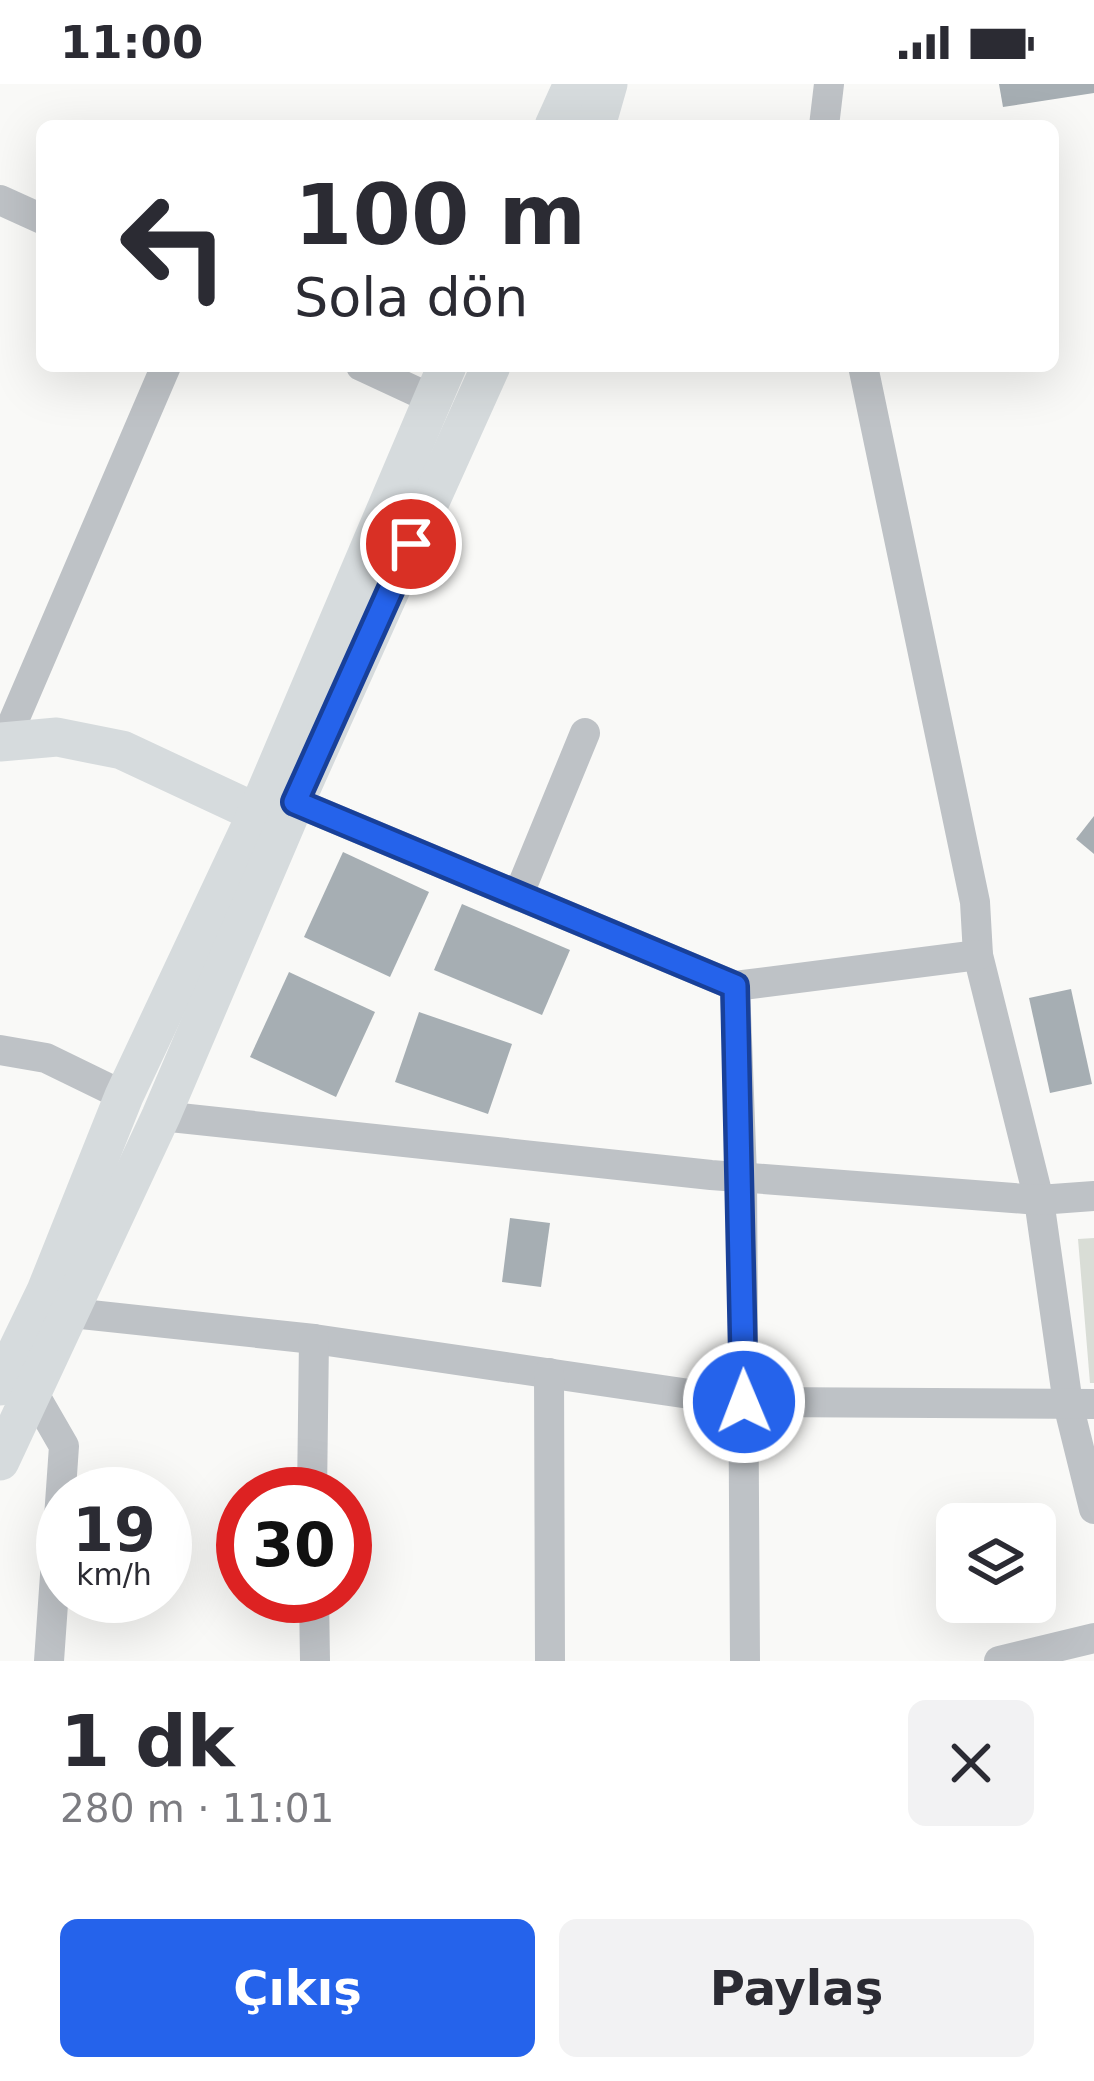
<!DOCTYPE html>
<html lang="tr">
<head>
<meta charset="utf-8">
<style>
  body { margin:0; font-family:"DejaVu Sans",sans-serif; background:#f2f2f3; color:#2b2b33; height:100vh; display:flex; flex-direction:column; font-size:45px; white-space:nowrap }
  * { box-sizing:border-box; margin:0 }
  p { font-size:39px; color:#7c7c81 }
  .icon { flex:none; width:66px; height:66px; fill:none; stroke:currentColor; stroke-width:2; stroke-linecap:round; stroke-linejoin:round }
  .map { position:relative; height:1577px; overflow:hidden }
  .panel { display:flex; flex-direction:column; background:#fff; flex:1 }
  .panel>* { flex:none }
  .banner { position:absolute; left:36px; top:36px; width:1023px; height:252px; border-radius:18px; box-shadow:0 12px 48px #0002; background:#fff; color:#2b2b33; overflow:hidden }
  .controls { position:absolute; left:936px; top:1419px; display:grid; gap:24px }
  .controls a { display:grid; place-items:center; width:120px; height:120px; border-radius:18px; background:#fff; box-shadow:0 12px 48px #0002; font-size:60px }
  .speed { position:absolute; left:36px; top:1383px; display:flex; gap:24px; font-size:60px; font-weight:700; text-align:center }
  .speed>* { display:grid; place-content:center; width:156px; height:156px; border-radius:50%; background:#fff; box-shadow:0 12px 48px #0002; line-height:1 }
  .speed small { font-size:30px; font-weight:400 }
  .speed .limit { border:18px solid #d22; background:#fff; color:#111 }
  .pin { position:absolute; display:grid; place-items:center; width:102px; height:102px; color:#fff; margin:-51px; border:6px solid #fff; border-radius:50%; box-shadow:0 3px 12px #0007 }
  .me { position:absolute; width:132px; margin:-66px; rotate:359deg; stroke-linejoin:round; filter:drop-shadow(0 0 9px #0008) }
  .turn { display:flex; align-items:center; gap:42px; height:252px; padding:0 60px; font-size:54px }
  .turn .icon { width:156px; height:156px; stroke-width:2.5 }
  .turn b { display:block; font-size:84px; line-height:102px }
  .round { display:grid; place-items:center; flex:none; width:126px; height:126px; border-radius:18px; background:#f2f2f3 }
  .head { display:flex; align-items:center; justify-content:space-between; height:204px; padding:0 60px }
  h1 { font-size:72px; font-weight:700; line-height:90px }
  .action { display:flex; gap:24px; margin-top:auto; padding:24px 60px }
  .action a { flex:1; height:138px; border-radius:18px; background:#2563eb; color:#fff; font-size:48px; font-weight:700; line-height:138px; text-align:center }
  .action a+a { background:#f2f2f3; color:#2b2b33 }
  .status { display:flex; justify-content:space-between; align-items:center; height:84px; padding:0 60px; background:#fff; direction:ltr }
  .status svg { height:33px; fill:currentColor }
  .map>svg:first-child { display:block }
  .green { fill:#d9ddd6 }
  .building { fill:#a6aeb3 }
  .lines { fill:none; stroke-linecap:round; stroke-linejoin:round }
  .street { stroke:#bec2c6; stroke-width:30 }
  .secondary { stroke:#d6dbdd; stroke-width:39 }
  .route-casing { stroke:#184099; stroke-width:30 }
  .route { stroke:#2563eb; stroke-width:21 }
</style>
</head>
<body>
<div class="status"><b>11:00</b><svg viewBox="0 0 49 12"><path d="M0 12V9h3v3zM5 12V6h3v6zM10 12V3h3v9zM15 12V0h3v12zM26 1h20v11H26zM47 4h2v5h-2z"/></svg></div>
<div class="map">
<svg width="1094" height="1577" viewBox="0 0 1094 1577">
  <rect width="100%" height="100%" fill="#f9f9f7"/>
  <!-- green -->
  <path class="green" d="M1094,1154V1299H1090L1078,1155Z"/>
  <!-- building -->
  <g class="building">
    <path d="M999,0H1094V9L1003,23Z"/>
    <path d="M1094,732V770L1076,755Z"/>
    <path d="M343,768L429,808L390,893L304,853Z"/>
    <path d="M462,820L570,866L542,931L434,886Z"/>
    <path d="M289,888L375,928L336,1013L250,973Z"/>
    <path d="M1071,905L1092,1000L1050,1009L1029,914Z"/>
    <path d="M419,928L512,960L488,1030L395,998Z"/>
    <path d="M510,1134L550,1139L541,1203L502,1198Z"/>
  </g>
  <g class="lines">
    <!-- street -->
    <g class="street">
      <path d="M824,42L829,0"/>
      <path d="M0,116L42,135"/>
      <path d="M361,282L432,315"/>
      <path d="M863,282L975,818L978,871L1039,1116L1068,1320L1094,1425"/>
      <path d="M5,657L166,282"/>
      <path d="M295,718L735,902L978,871"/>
      <path d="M518,812L585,649"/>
      <path d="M735,902L742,1092L745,1577"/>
      <path d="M0,966L46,974L124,1012"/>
      <path d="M161,1032L711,1091L1039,1116L1094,1112"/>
      <path d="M72,1229L314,1255L744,1318L1094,1320"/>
      <path d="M549,1289L550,1577"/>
      <path d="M34,1310L64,1362L49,1577"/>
      <path d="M312,1410L314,1255"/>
      <path d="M314,1512L315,1577"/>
      <path d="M999,1577L1094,1554"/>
    </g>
    <!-- secondary -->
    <g class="secondary">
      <path d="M554,42L573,0"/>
      <path d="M596,42L608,0"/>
      <path d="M0,658L57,653L122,666L257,729"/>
      <path d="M0,1302L46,1207L124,1012L257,729L447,282"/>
      <path d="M0,1377L161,1032L295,718L491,282"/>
    </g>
  </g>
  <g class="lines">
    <defs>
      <path id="route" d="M411,460L295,718L735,902L744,1318"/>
    </defs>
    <!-- route casing -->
    <use href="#route" class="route-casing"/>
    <!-- route -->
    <use href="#route" class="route"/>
  </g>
</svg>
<div class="controls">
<a><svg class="icon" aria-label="layers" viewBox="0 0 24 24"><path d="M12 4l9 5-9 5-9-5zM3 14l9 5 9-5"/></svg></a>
</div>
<div class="speed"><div>19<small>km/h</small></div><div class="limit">30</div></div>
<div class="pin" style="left:411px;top:460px;background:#d93025"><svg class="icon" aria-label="arrive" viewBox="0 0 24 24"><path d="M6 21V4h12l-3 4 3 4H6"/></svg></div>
<svg class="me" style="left:744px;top:1318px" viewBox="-20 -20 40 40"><circle r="17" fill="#2563eb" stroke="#fff" stroke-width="3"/><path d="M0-11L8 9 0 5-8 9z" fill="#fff"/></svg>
<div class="banner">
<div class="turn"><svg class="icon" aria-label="left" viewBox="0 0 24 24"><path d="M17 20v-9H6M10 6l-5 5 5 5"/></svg><div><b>100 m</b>Sola dön</div></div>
</div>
</div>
<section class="panel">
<div class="head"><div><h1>1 dk</h1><p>280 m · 11:01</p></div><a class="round"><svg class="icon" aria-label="close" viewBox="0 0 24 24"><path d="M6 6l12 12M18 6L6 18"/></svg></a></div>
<div class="action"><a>Çıkış</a><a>Paylaş</a></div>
</section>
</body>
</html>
